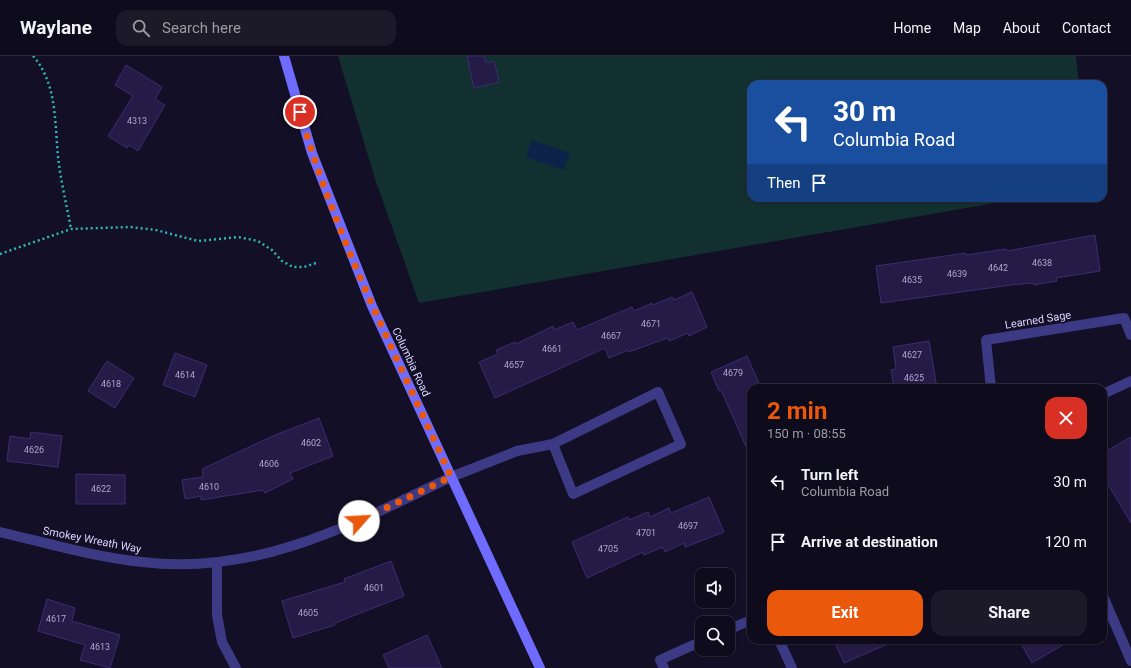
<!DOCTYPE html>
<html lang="en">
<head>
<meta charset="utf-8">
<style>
  body { margin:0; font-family:Roboto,sans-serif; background:#1c1929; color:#f1f3f6; height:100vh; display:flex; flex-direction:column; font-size:15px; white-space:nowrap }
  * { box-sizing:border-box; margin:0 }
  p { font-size:13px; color:#9b9ba3 }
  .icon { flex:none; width:22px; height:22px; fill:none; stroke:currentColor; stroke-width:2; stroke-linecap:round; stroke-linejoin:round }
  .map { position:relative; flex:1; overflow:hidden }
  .side { position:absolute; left:747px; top:328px; width:360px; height:260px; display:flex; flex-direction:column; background:#0e0b1c; border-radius:12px; box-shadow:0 1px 3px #0004,0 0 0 1px #2e2b3b }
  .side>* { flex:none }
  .banner { position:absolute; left:747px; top:24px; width:360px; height:122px; border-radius:12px; box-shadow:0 1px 3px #0004,0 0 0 1px #2e2b3b; background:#1a4fa0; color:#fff; overflow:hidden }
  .controls { position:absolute; left:695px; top:512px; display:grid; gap:8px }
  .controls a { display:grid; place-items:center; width:40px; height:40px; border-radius:8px; background:#0e0b1c; box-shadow:0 1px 3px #0004,0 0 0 1px #2e2b3b; font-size:20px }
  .pin { position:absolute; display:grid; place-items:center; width:34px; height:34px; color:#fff; margin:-17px; border:2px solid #fff; border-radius:50%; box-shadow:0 1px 4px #0007 }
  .me { position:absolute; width:44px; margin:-22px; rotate:64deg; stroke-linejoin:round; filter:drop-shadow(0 0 3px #0008) }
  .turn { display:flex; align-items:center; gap:14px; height:84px; padding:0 20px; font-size:18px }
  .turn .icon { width:52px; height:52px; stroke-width:2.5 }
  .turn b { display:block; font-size:28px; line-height:34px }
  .then { display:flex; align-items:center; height:38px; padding:0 20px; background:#0003; gap:8px; font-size:15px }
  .round { display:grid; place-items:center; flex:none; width:42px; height:42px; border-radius:12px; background:#1c1929 }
  .summary { display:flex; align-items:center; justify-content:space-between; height:68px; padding:0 20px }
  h1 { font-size:24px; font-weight:700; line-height:30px; color:#ea580c }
  .primary-button { display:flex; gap:8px; margin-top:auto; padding:8px 20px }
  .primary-button a { flex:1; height:46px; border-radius:12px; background:#ea580c; color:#fff; font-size:16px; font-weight:700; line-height:46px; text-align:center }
  .primary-button a+a { background:#1c1929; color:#f1f3f6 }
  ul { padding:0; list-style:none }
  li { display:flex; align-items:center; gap:12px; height:60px; padding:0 20px }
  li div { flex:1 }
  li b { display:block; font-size:15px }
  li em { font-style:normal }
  header { display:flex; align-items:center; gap:24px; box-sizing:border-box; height:56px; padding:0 20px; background:#0e0b1c; border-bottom:1px solid #2e2b3b }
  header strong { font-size:19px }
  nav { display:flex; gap:22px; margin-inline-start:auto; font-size:14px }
  .search { width:280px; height:36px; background:#1c1929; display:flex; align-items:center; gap:10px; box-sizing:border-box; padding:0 14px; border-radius:12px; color:#9b9ba3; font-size:15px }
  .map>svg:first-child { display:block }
  .green { fill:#12302f }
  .water { fill:#0c2248 }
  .building { fill:#241b47; stroke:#3b2d73 }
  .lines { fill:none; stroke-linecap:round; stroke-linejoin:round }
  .path { stroke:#2fb8b0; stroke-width:2.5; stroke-dasharray:2 3; stroke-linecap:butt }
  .lane { stroke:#3d3a85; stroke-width:10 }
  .street { stroke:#3d3a85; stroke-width:10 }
  .secondary { stroke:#6f6bff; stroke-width:10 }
  .route { stroke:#ea580c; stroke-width:7; stroke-dasharray:0 12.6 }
  .labels { text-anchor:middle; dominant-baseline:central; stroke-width:3.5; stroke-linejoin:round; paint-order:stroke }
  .number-label { font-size:9px; fill:#aca6d1 }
  .street-label { font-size:11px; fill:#d9d4ff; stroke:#130f26 }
</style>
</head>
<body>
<header>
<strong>Waylane</strong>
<div class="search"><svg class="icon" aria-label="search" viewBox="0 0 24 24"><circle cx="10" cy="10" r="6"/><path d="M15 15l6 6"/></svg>Search here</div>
<nav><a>Home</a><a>Map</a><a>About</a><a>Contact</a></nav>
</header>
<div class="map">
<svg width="1131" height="612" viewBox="0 0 1131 612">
  <rect width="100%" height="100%" fill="#130f26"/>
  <!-- green -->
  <path class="green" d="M338,0H1076L1079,28H751V142H1024L419,247L375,123Z"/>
  <!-- water -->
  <path class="water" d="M532,84L570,97L564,114L526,101Z"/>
  <!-- building -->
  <g class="building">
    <path d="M467,0H484L486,7L494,5L499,26L474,32Z"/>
    <path d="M126,9L162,31L155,43L165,49L138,95L129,89L127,92L108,80L133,40L115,29Z"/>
    <path d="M1095,179L1100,215L1056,222L1057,225L1034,229V227L1011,229L881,247L876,210L966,197V199L1006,193L1007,195Z"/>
    <path d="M692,236L707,271L689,280L688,277L669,285L667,282L629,296L628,294L609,302L605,292L495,342L479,306L498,298L496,294L515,286L516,288L553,270L554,274L573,266L577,274L632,251L634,255L652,247L653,249L672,241L674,244Z"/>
    <path d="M929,285L937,332H894L891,314L896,313L893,291Z"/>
    <path d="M175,297L207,309L195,341L163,329Z"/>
    <path d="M747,300L761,332H751V402L721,334L719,335L711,316Z"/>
    <path d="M107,305L134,322L115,352L88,335Z"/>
    <path d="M319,362L333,400L290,417L293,423L265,437L263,434L201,444V440L185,443L182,424L203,421L202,413L273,380Z"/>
    <path d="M31,376L62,380L58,411L7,405L10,380L30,383Z"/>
    <path d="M1131,381V467L1103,420V397Z"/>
    <path d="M76,418L125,419V448H76Z"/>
    <path d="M709,441L724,476L685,491L684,487L665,496L663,491L644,499L643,496L587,522L572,486L628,461L629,464L648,456L650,461L669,452L671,457Z"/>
    <path d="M391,505L404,540L335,567V569L293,582L282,545L345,526L344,523Z"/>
    <path d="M47,543L75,552L72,565L120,579L110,612L80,604L85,589L38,575Z"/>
    <path d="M427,579L442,612H389L383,599Z"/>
    <path d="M845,584H897L844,607L836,589Z"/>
    <path d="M1019,584H1071L1032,607Z"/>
  </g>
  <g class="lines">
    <!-- path -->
    <g class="path">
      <path d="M33,0C59,29 54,72 59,109C62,130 67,151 71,173"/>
      <path d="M0,198L71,173L130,171L156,174L198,185L238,181L258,185L272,194L282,205L293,211H304L316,207"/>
    </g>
    <!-- lane -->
    <g class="lane">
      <path d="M451,421L517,395L553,388L573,438L681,388L658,336L553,388"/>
      <path d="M728,574L751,564"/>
      <path d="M779,584L792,612"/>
      <path d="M664,612L660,604L702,585"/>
    </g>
    <!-- street -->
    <g class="street">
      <path d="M991,332L986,284L1124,262L1131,279"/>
      <path d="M1103,338L1131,325"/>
      <path d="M0,476C47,487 94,501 142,506C257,520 351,469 451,421"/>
      <path d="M217,507V559L222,586L236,612"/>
      <path d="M1103,540L1131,605"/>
    </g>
    <!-- secondary -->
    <path class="secondary" d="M284,0L312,97L372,250L540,612"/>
  </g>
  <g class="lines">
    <!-- route -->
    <path class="route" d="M300,56C336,183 397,301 451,421L359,465"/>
  </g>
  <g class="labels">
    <!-- number labels -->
    <g class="number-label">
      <text x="137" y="65">4313</text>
      <text x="1042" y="207">4638</text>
      <text x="998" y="212">4642</text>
      <text x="957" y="218">4639</text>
      <text x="912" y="224">4635</text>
      <text x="651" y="268">4671</text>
      <text x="611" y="280">4667</text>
      <text x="552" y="293">4661</text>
      <text x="912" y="299">4627</text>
      <text x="514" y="309">4657</text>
      <text x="733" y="317">4679</text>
      <text x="185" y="319">4614</text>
      <text x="914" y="322">4625</text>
      <text x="111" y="328">4618</text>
      <text x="311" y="387">4602</text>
      <text x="34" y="394">4626</text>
      <text x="269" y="408">4606</text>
      <text x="209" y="431">4610</text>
      <text x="101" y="433">4622</text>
      <text x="688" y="470">4697</text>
      <text x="646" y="477">4701</text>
      <text x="608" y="493">4705</text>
      <text x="374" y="532">4601</text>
      <text x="308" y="557">4605</text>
      <text x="56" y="563">4617</text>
      <text x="100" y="591">4613</text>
    </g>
    <!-- street labels -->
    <g class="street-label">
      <text transform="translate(1038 264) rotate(-9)">Learned Sage</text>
      <text transform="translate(411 306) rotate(65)">Columbia Road</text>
      <text transform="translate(92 484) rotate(11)">Smokey Wreath Way</text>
    </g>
  </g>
</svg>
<div class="controls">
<a><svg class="icon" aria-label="sound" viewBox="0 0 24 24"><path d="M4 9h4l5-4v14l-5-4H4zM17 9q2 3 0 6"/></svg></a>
<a><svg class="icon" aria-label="search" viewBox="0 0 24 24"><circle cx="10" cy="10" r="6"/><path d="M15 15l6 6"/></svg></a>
</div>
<div class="pin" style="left:300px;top:56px;background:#d93025"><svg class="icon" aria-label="arrive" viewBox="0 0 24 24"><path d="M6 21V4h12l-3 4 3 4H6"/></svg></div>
<svg class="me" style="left:359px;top:465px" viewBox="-20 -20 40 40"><circle r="19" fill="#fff"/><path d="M0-13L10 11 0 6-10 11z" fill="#ea580c"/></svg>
<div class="banner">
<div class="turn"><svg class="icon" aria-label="left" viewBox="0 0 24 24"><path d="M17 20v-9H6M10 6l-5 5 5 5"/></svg><div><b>30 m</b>Columbia Road</div></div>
<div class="then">Then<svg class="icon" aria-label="arrive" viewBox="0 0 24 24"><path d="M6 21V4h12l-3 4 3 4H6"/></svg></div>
</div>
<section class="side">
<div class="summary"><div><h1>2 min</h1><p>150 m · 08:55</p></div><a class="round" style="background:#d93025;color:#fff"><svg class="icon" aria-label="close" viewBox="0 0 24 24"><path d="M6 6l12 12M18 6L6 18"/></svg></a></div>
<ul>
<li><svg class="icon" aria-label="left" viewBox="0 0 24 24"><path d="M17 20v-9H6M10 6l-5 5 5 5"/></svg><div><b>Turn left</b><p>Columbia Road</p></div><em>30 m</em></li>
<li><svg class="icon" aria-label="arrive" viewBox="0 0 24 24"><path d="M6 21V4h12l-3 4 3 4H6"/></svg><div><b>Arrive at destination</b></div><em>120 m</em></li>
</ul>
<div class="primary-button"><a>Exit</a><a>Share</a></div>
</section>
</div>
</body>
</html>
